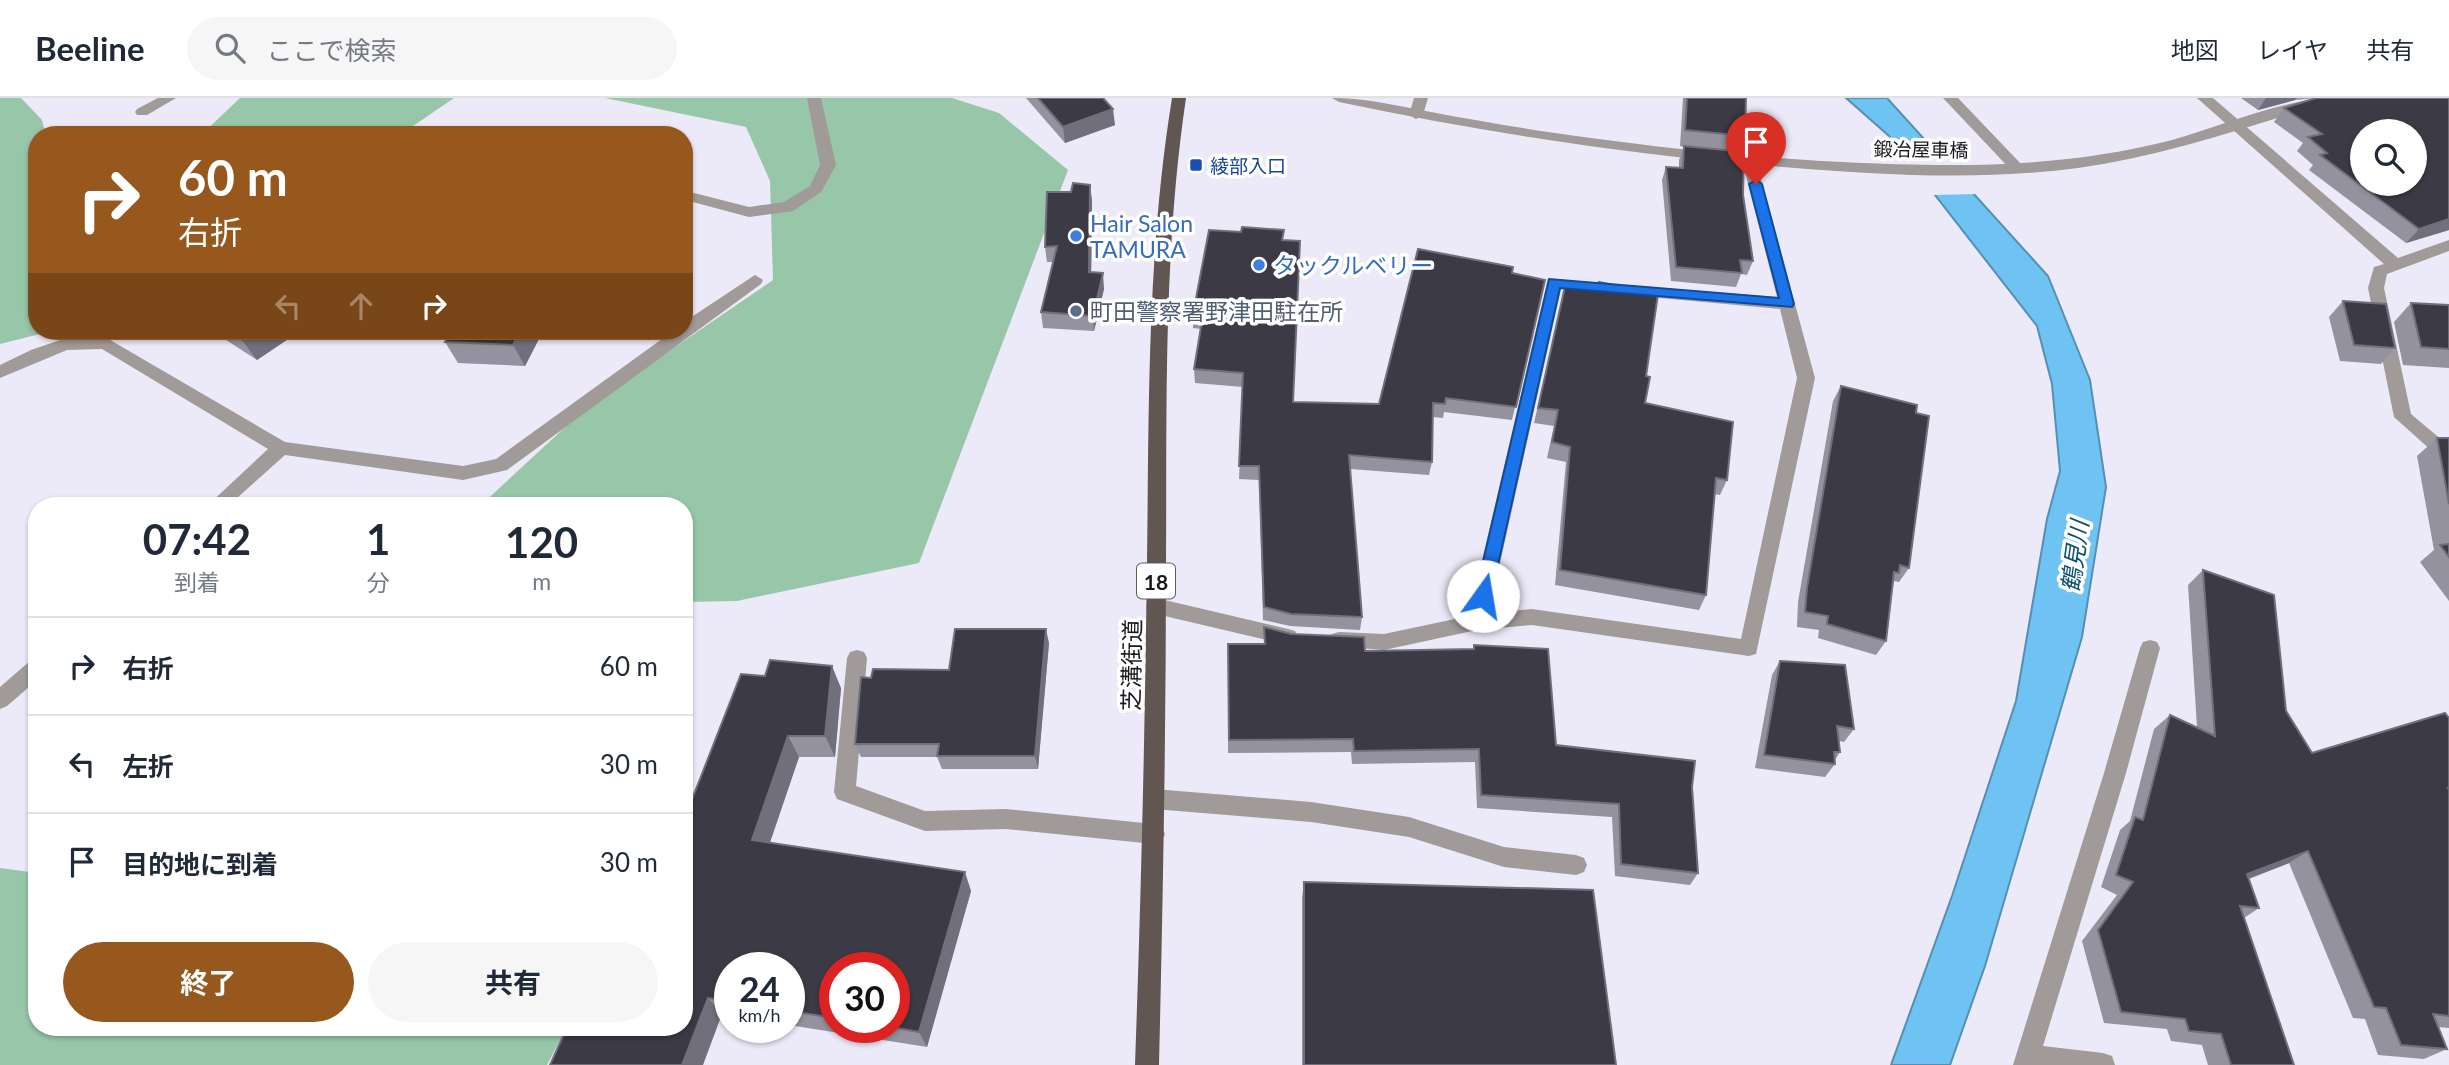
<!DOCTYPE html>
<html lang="ja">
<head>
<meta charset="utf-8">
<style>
  body { margin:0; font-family:Lato,"Noto Sans JP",sans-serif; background:#f6f6f7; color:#1f2937; height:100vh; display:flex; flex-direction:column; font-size:26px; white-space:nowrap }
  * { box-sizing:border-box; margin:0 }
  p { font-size:23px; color:#747a83 }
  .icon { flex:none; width:38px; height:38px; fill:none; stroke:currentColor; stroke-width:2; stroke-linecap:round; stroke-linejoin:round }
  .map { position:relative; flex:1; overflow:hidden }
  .side { position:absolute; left:28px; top:399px; width:665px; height:539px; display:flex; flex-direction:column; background:#fff; border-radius:28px; box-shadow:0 2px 5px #0004 }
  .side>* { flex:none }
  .hud { position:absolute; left:28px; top:28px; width:665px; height:214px; border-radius:28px; box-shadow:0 2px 5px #0004; background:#96581d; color:#fff; overflow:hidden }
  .controls { position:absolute; left:2350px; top:21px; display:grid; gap:14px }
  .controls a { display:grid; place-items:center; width:77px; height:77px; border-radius:50%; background:#fff; box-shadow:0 2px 5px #0004; font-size:35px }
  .speed { position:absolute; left:714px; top:854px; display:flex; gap:14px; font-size:35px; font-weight:700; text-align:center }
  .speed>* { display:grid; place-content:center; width:91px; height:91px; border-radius:50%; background:#fff; box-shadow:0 2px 5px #0004; line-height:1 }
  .speed small { font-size:18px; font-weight:400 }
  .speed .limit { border:10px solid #d22; background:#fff; color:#111 }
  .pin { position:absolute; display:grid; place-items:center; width:60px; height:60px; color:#fff; margin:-72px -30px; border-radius:50% 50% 50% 0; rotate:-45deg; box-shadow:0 0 7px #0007 }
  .pin .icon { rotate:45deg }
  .me { position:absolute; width:77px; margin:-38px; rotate:13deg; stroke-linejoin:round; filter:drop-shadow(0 0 5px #0008) }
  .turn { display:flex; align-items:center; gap:24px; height:147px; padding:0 35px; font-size:32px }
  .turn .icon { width:91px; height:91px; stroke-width:2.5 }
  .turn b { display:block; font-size:49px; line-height:60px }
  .lanes { display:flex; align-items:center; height:66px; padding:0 35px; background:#0003; justify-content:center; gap:35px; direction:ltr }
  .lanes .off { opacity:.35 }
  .eta { display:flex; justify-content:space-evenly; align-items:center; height:119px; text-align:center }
  .eta b { font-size:42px; font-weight:700; line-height:49px }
  .button { display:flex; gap:14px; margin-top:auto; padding:14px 35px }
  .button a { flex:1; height:80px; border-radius:42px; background:#96581d; color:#fff; font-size:28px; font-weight:700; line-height:80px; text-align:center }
  .button a+a { background:#f6f6f7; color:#1f2937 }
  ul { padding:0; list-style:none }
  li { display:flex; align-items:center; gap:21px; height:98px; padding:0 35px; border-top:2px solid #e0e1e3 }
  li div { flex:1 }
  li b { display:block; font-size:26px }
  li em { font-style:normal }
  header { display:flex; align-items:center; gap:42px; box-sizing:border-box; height:98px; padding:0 35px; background:#fff; border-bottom:2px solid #e0e1e3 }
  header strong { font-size:33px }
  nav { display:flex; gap:38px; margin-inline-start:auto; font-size:24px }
  .search { width:490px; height:63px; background:#f6f6f7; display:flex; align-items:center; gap:18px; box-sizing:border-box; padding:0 24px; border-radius:38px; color:#747a83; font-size:26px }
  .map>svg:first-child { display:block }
  .green { fill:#97c6a9 }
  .water { fill:#6fc3f2; stroke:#558fb2; stroke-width:2 }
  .pier { fill:#eceaf8 }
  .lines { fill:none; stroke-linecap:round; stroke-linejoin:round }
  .service { fill:#a09a98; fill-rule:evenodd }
  .minor { fill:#a09a98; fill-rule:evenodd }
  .tertiary { fill:#a09a98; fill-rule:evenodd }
  .primary { fill:#625653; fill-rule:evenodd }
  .wall { fill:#94929e; fill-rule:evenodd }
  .shaded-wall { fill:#706f7b }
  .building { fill:#3b3a45; stroke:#706f7b; stroke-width:2; fill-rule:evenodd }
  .route { fill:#1a73e8; stroke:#114b97; stroke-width:2 }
  .transit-dot { fill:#1a4fb4; stroke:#fff; stroke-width:2.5 }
  .shop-dot { fill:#3f7fe0; stroke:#fff; stroke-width:2.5 }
  .service-dot { fill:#5c6f8a; stroke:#fff; stroke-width:2.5 }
  .labels { text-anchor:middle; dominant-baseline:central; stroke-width:7; stroke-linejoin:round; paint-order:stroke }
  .far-street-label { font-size:19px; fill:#18171c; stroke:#fff }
  .far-transit-label { font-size:19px; fill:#164399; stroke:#fff; text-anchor:start }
  .shield { fill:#fff; stroke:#5d5d60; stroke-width:2 }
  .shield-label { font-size:21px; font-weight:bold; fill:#18171c }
  .shop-label { font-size:23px; fill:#366cbe; stroke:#fff; text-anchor:start }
  .service-label { font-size:23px; fill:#4e5e75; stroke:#fff; text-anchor:start }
  .street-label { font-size:23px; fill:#18171c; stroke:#fff }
  .water-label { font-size:24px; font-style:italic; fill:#0d5170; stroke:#fff }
</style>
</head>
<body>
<header>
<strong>Beeline</strong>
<div class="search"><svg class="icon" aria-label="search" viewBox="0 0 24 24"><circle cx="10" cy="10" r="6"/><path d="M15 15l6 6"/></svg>ここで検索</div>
<nav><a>地図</a><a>レイヤ</a><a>共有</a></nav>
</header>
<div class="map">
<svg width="2449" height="967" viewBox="0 0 2449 967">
  <rect width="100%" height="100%" fill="#eceaf8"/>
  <!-- green -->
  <g class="green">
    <path d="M0,0H21L42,22L46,37H37V233H52L0,246Z"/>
    <path d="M240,0H454L400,37H201Z"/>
    <path d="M605,0H952L999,15L1068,72L919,465L737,503L684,504V408H480L587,309L773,182L770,83L746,29Z"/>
    <path d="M0,770L37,775V929H567L547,967H0Z"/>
  </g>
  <!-- water -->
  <path class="water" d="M1846,0H1887L2048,178L2090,282L2106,389L2082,539L1985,868L1950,967H1891L1952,798L2016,603L2047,421L2060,373L2052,286L2037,228L1889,38Z"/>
  <!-- pier -->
  <path class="pier" d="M1894,49L1937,50L1979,96L1932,97Z"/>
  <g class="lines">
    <!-- service -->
    <g class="service">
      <path d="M807,0H821L836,67L821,94L793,113L749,119L689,103L686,100L689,97L694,95L749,109L784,104L810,88L820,67Z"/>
      <path d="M1943,0H1958L2022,67L2025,70L2022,73H2012Z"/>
      <path d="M755,177L763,182L761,186L507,372L463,382L285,357L228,408H207L268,351L102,251L67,252L0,280V267L31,252L66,240L105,239L285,344L463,368L496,361L673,233H684V224Z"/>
      <path d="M857,552L864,554L867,560L856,688L925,713L1006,711L1154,726L1162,729L1165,736L1162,743L1154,746L1006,731L925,733L837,701L834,694L847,560L850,554Z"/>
      <path d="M37,561V582L7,608L0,611V589L30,563Z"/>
    </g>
    <!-- minor -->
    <g class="minor">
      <path d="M158,0H176L147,17H137L135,14L137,11Z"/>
      <path d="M1414,0H1428L1423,17L1416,21L1409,17Z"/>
      <path d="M2197,0H2213L2398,160L2449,142V153L2387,176L2384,190L2411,316L2449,348V365L2443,363L2394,319L2368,190L2374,169L2384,166Z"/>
      <path d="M1749,57L1756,62L1815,280L1756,556L1749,558L1532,527L1477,532L1384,552L1332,548L1329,542L1332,536L1339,534L1384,536L1469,518L1548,181L1777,199L1742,62ZM1561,191L1780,211L1797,280L1741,541L1532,511L1489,515Z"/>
      <path d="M1156,500L1288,531L1295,533L1298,539L1295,545L1288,547L1156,516L1149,514L1146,508L1149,502Z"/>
      <path d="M2150,542L2157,544L2160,550L2126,675L2043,948L2103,955L2112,958L2115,967H2013L2104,675L2140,550L2143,544Z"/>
      <path d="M1154,691L1311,704L1409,719L1504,749L1576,757L1584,760L1587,767L1584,774L1576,777L1504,769L1409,739L1311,724L1154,711L1146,708L1143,701L1146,694Z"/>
    </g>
    <!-- tertiary -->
    <path class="tertiary" d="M1332,0C1366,0 1398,8 1431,14C1467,21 1504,27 1541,33C1671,52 1804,66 1936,67C2016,68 2094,62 2172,42C2222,28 2285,0 2335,0L2333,3C2249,28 2165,58 2078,70C1980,83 1881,77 1783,69C1633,57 1486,35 1339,4Z"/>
    <!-- primary -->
    <path class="primary" d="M1172,0H1186C1163,155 1167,309 1166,464C1166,632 1163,800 1159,967H1135C1141,799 1145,632 1147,464C1149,308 1147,155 1172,0Z"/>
  </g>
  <!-- wall -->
  <g class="wall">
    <path d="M1026,0H1103L1115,27L1065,45Z"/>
    <path d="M1683,0H1746L1745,38L1740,54L1743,97L1753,163L1747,177L1741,176L1736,189L1671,183L1662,82L1666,69L1679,70V62L1684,49L1680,48Z"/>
    <path d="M2241,0H2316L2295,2L2258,12Z"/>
    <path d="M2449,0V132L2406,145L2309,72L2313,67L2297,53L2303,45L2274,24L2284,10Z"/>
    <path d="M1090,87L1092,103L1091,174L1104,191L1094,233L1043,230L1041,214L1053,164H1047L1045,149L1071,94Z"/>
    <path d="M1284,132L1283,142L1293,304L1379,306L1512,175L1545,182L1512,322L1444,314L1443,320L1433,319L1432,364L1429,377L1350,371L1362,519L1360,532L1290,528L1263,522L1259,382L1239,381L1243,289L1195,285L1194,271L1201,231L1193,230V216L1241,134Z"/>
    <path d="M1566,184L1597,191L1599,184L1646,278L1645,305L1727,382L1720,397L1714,396L1706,497L1699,512L1555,487L1566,364L1547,360L1554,328L1534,325Z"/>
    <path d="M2343,203L2395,250L2381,266L2340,263L2329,219Z"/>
    <path d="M2411,205L2449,207V270L2403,267L2394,224Z"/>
    <path d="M212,233H300L257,262Z"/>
    <path d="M451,233H543L525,268L458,265L445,244Z"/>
    <path d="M1841,288L1909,470L1899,484L1894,483L1886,543L1876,557L1818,540L1819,532L1797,529L1798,504L1833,303Z"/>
    <path d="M2437,340H2449V503L2420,464L2434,452L2417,358Z"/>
    <path d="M2203,472L2312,655L2449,620V930L2438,929L2447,951L2424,961L2378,957L2365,921L2353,920L2289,765L2249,781L2259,810L2244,820L2294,967H2208L2202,947L2171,943L2167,931L2104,925L2082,843L2117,797L2101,789L2120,732L2130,723L2154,631L2170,617L2197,629L2188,487Z"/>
    <path d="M1264,529L1365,553L1473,551L1474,547L1556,647L1692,689L1698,775L1690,787L1615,778L1612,719L1477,710L1475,664L1352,666L1351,654L1228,655V546H1264Z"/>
    <path d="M1049,545L1038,671H942L937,659H861L855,646L871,580L949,572Z"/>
    <path d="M1780,563L1854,631L1844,644L1839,643L1840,654L1835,662V666L1825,679L1755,670L1772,577Z"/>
    <path d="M765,578L841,590L835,659H799L770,745L971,793L927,949L789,927V870H730V917L722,916L684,929ZM835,870L894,929H835Z"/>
    <path d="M1304,784L1616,967H1302V800Z"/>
  </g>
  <!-- shaded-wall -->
  <g class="shaded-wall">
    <path d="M2266,0H2296L2295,2L2258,12Z"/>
    <path d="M1113,11L1115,27L1065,45L1063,29Z"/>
    <path d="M1090,87L1092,103L1091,190L1089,174Z"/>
    <path d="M2449,121V132L2406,145L2419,131Z"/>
    <path d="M1103,175L1104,191L1094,233L1093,218Z"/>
    <path d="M253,233H300L257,262L241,241Z"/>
    <path d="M520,233H543L525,268L513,247Z"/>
    <path d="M1046,531L1049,545L1038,671L1035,658Z"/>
    <path d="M832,568L841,590L835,659L825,638Z"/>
    <path d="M788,638L799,659L764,761L752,742Z"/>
    <path d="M2308,753L2289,765L2229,788L2247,776Z"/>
    <path d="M965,774L971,793L927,949L919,934Z"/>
    <path d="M708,900L722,916L703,967H682Z"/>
  </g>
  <!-- building -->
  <g class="building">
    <path d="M1038,0H1103L1113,11L1063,29Z"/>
    <path d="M1687,0H1746L1745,38L1685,32Z"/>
    <path d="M2316,0H2449V121L2419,131L2320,57L2327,55L2308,39L2322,36L2284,10ZM2362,33H2415V86H2362Z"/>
    <path d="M384,29L435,37H369Z"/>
    <path d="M1684,48L1744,54L1743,97L1753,163L1740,162L1742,175L1676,169L1666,69L1683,70Z"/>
    <path d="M1073,85L1090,87L1089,174L1103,175L1093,218L1041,214L1057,148L1045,149L1047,94H1071Z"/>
    <path d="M1242,129L1284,132L1282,142L1300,143L1293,304L1379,306L1418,151L1513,169L1512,175L1545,182L1516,309L1446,300L1445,306L1433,305L1432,364L1349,357L1362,519L1291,516L1264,509L1259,368H1239L1243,275L1194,271L1203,217L1193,216L1209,132L1241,134Z"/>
    <path d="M1566,184L1598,191L1599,184L1658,196L1646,278L1650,279L1645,305L1733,324L1727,382L1716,380L1706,497L1560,472L1570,349L1552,344L1558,312L1538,310Z"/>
    <path d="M2343,203L2386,206L2395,250L2354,247Z"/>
    <path d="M2411,205L2449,207V251L2421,249Z"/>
    <path d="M228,233H253L241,241Z"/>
    <path d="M451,233H520L513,247L445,244Z"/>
    <path d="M1841,288L1917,307L1916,315L1929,318L1909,470L1900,467L1899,475L1894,474L1886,543L1827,526L1828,518L1805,514L1807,490Z"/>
    <path d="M2437,340H2449V406Z"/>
    <path d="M2449,446V459L2440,447Z"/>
    <path d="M2203,472L2274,497L2286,613L2312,655L2445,615L2449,620V690H2448L2449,692V918L2433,916L2447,951L2401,947L2386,910L2374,909L2308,753L2247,776L2259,810L2240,808L2294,967H2231L2221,936L2189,933L2185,921L2121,914L2098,832L2133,784L2116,777L2135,719L2143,722L2170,617L2215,638Z"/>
    <path d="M1264,529L1291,536L1364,539L1365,553L1474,551V547L1548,551L1556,647L1695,663L1692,689L1698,775L1621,766L1619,706L1481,697L1479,651L1354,653L1353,641L1229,642L1228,546H1265Z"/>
    <path d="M955,531H1046L1035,658H937L939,646H855L861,579L871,580L873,571L949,572Z"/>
    <path d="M770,562L832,568L825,638H788L752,742L965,774L919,934L891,929H894V870H835V920L789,913V870H730V903L708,900L682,967H550L567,929H684V722L741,576L765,578Z"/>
    <path d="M1780,563L1845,567L1854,631L1837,628L1840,654H1834L1835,666L1764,657Z"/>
    <path d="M1304,784L1593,792L1616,967H1304Z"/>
  </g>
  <!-- route -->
  <path class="route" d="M1756,82L1762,86L1794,206L1792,209L1560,190L1491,498L1489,502H1477L1475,498L1549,181L1779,200L1749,86Z"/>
  <!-- markers -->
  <rect class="transit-dot" x="1189" y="60" width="14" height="14" rx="3.5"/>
  <g class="shop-dot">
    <circle cx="1076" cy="138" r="7"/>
    <circle cx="1259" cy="167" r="7"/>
  </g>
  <circle class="service-dot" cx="1076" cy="213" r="7"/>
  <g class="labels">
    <!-- far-street labels -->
    <g class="far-street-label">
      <text transform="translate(1921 51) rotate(1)">鍛冶屋車橋</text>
    </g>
    <!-- far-transit labels -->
    <g class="far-transit-label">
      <text x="1210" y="67">綾部入口</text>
    </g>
    <!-- shield labels -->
    <rect class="shield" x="1137" y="465.5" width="38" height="35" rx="5"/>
    <g class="shield-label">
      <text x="1156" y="483">18</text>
    </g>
    <!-- shop labels -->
    <g class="shop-label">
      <text x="1090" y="125">Hair Salon<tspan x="1090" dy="26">TAMURA</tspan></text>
      <text x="1273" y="167">タックルベリー</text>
    </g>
    <!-- service labels -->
    <g class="service-label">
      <text x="1090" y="213">町田警察署野津田駐在所</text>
    </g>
    <!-- street labels -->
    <g class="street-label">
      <text transform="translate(1131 567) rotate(-89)">芝溝街道</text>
    </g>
    <!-- water labels -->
    <g class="water-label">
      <text transform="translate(2074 458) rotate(-82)">鶴見川</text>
    </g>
  </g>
</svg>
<div class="controls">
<a><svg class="icon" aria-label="search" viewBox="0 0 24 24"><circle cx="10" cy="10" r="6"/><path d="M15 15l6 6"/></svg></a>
</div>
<div class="speed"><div>24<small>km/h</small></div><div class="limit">30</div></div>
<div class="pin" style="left:1756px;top:86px;background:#d93025"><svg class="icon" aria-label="arrive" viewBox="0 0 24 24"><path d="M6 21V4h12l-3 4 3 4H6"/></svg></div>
<svg class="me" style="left:1483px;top:498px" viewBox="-20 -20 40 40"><circle r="19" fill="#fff"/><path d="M0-13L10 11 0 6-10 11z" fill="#1a73e8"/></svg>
<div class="hud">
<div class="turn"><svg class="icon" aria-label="right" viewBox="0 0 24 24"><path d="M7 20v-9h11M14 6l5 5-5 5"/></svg><div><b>60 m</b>右折</div></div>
<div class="lanes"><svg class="icon off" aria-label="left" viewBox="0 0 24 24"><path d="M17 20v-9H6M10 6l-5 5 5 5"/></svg><svg class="icon off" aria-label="ahead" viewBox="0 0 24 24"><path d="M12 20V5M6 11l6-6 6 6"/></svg><svg class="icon" aria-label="right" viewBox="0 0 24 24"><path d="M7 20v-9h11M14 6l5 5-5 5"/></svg></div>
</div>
<section class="side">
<div class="eta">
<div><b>07:42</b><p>到着</p></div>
<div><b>1</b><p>分</p></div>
<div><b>120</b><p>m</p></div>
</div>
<ul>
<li><svg class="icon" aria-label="right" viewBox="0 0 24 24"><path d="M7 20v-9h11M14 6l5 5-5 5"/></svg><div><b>右折</b></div><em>60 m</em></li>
<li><svg class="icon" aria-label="left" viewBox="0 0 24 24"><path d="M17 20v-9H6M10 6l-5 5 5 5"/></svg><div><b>左折</b></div><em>30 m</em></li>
<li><svg class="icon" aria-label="arrive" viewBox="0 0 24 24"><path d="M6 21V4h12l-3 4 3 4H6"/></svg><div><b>目的地に到着</b></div><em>30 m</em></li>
</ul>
<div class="button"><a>終了</a><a>共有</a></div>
</section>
</div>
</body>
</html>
